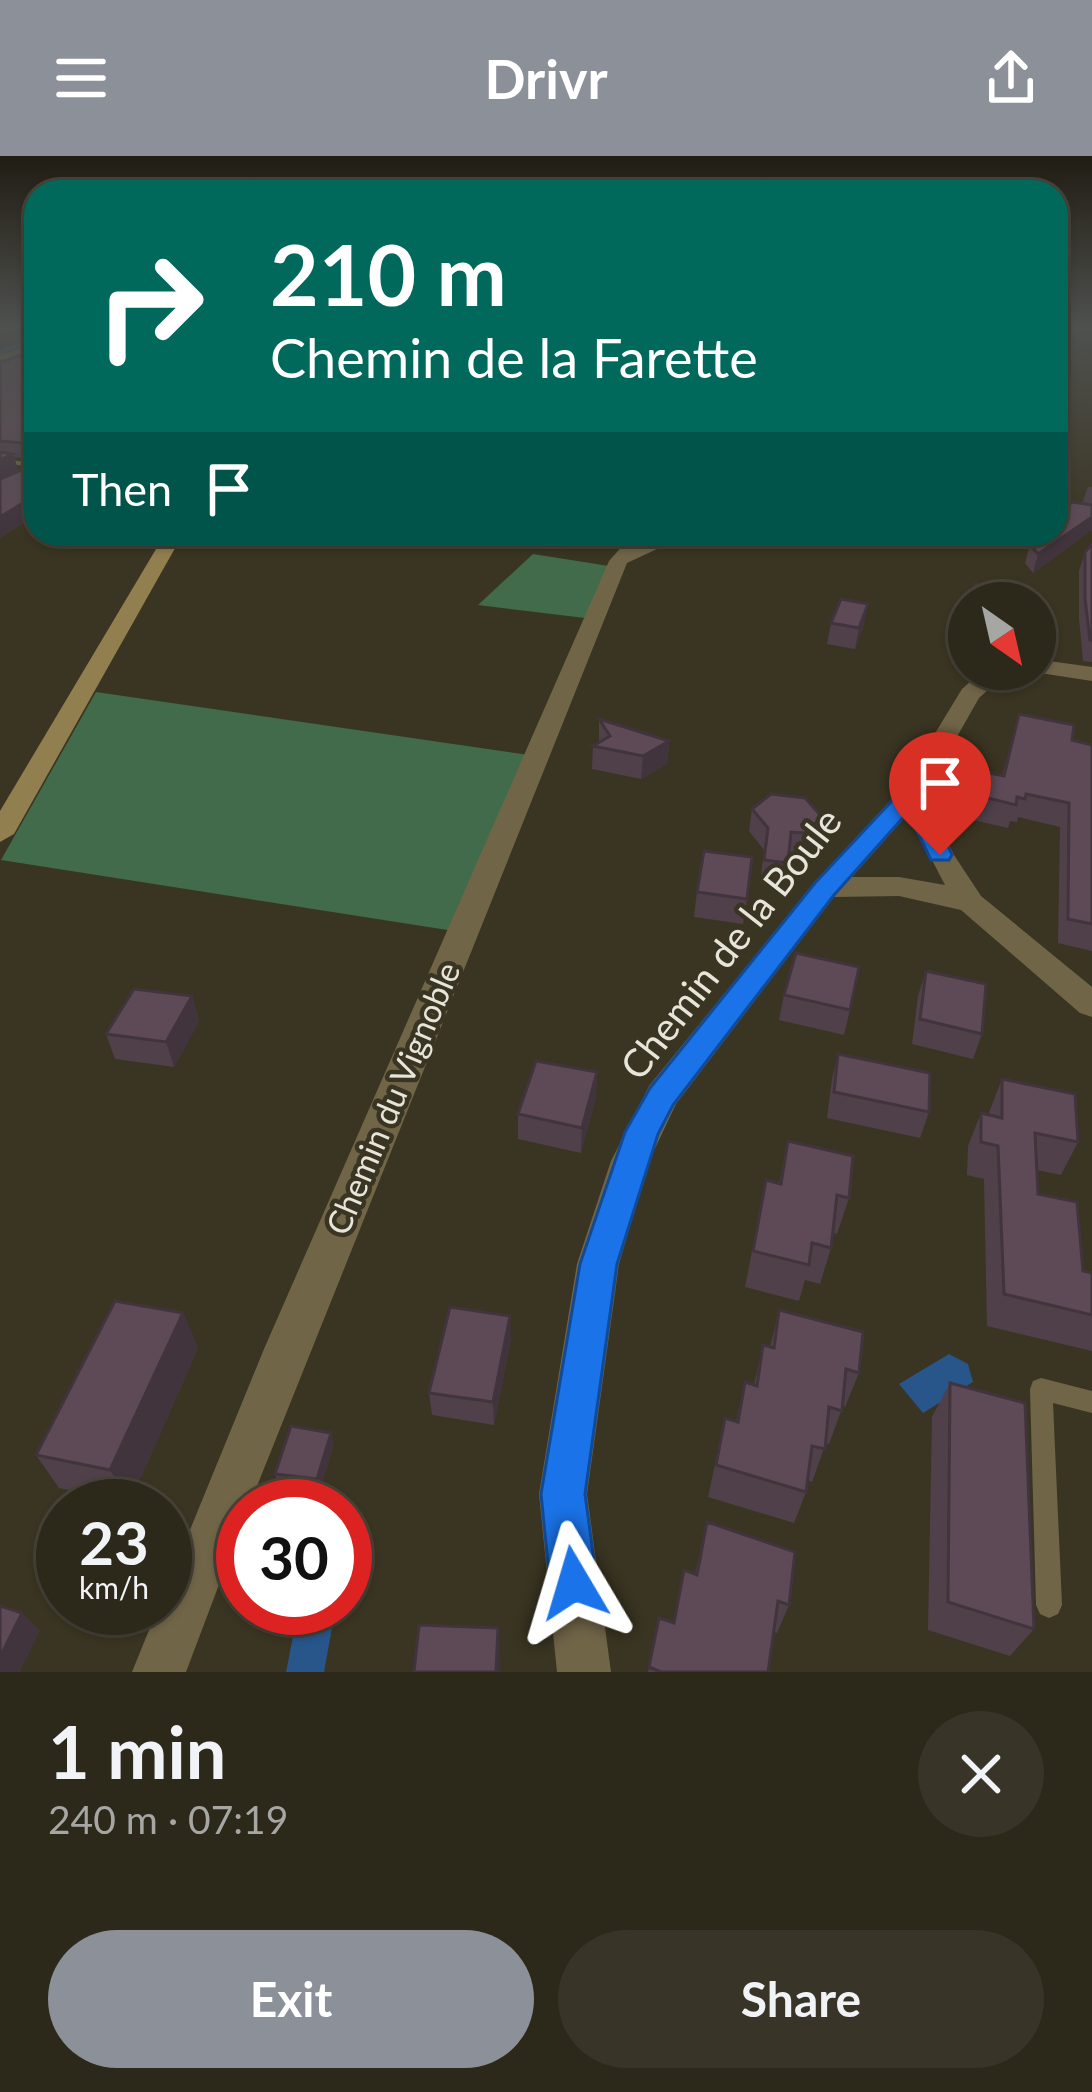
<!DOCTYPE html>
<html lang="en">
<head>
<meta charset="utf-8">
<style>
  body { margin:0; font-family:Lato,sans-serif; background:#383427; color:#f1f3f6; height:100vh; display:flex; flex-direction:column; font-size:45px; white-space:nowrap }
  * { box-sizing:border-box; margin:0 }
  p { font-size:39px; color:#a6a6a2 }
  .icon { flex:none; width:66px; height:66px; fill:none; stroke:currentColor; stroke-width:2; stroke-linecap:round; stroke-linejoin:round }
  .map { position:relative; height:1516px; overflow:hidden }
  .panel { display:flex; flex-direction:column; background:#2c281a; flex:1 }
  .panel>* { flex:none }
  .banner { position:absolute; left:24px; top:24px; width:1044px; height:366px; border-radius:36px; box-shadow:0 3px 9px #0004,0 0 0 3px #484439; background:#00695c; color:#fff; overflow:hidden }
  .needle { width:78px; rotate:146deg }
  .controls { position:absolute; left:948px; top:426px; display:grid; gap:24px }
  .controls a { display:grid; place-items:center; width:108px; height:108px; border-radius:50%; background:#2c281a; box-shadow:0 3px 9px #0004,0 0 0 3px #484439; font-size:60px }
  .speed { position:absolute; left:36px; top:1323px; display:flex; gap:24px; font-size:60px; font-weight:700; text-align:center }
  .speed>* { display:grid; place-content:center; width:156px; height:156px; border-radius:50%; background:#2c281a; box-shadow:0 3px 9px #0004,0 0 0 3px #484439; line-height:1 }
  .speed small { font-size:30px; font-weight:400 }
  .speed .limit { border:18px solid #d22; background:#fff; color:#111 }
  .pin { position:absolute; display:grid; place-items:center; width:102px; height:102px; color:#fff; margin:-123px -51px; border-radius:50% 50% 50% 0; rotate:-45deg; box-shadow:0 0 12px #0007 }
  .pin .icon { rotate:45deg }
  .me { position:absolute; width:132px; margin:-66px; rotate:353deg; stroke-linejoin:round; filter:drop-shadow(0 0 9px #0008) }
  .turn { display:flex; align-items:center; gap:42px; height:252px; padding:0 48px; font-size:54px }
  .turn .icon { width:156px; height:156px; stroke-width:2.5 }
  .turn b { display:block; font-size:84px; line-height:102px }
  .then { display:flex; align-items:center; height:114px; padding:0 48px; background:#0003; gap:24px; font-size:45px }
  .round { display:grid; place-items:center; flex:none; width:126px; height:126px; border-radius:63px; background:#383427 }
  .head { display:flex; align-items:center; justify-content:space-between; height:204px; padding:0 48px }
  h1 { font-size:72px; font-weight:700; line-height:90px }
  .action { display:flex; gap:24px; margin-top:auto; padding:24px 48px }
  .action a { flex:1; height:138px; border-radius:72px; background:#8c9099; color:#fff; font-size:48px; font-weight:700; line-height:138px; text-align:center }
  .action a+a { background:#383427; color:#f1f3f6 }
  header { display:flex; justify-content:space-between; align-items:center; height:156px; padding:0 48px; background:#8c9099; color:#fff; font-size:54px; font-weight:700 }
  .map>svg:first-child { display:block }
  .green { fill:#416b4a }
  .water { fill:#28558a }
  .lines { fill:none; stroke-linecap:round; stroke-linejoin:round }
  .stream { stroke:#28558a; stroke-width:4.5 }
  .river { fill:#28558a; fill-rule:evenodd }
  .lane { fill:#716548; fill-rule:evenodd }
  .street { fill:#716548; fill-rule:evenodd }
  .secondary { fill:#927f50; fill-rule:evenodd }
  .wall { fill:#50404a; fill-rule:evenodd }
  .shaded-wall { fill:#41343c }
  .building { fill:#5d4a56; stroke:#41343c; stroke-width:3 }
  .route { fill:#1a73e8; stroke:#114b97; stroke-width:3 }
  .labels { text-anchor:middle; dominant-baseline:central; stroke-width:9; stroke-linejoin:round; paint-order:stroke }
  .street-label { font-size:33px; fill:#e7e5d9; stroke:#3a3522 }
  .near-street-label { font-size:39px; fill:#e7e5d9; stroke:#3a3522 }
</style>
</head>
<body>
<header><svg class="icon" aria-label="menu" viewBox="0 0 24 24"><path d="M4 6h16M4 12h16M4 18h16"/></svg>Drivr<svg class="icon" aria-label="share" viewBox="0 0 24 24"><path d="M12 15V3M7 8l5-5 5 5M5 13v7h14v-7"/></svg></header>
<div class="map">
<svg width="1092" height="1516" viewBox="0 0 1092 1516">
  <rect width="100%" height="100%" fill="#3a3522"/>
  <!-- green -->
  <g class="green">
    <path d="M533,398L609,410L585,462L478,449Z"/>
    <path d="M96,536L529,599L454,775L1,704Z"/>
  </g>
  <!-- water -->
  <g class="water">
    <path d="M949,1198L968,1208L973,1226L923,1257L899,1228Z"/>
    <path d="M295,1470L332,1472L324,1516H286Z"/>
  </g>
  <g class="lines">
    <!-- stream -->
    <path class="stream" d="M0,196L36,183"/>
    <!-- river -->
    <path class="river" d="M0,170H19L0,178Z"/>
    <!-- lane -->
    <g class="lane">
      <path d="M0,303L36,307V311L0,307Z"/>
      <path d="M1041,1222L1092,1235V1257L1053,1247L1062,1449L1058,1458L1049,1462L1040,1458L1036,1449L1030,1233L1033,1225Z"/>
    </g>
    <!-- street -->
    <g class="street">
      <path d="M36,187V195L0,207V199Z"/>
      <path d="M1056,347L1092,355V365L1056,357Z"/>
      <path d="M633,378H652L647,385L664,378H689L627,407L249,1350H243V1365L186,1516H132L158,1452H165V1435L264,1193L609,405Z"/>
      <path d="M1035,503L1092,511V525L1027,515L1035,513Z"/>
      <path d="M1021,513L999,524L979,542L925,637L954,699L981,740L1092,831V861L1080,857L961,754L899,740L834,741L676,948L649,1005L619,1108L587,1338L611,1516H557L539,1338L577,1108L611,1005L649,930L815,726L901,633L962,533L983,514ZM908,658L945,729L899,721H852Z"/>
    </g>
    <!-- secondary -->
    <path class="secondary" d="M165,378H183L14,678L0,686V655Z"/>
  </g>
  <!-- wall -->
  <g class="wall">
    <path d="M36,193V359L0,382V205H5ZM14,301L34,303L33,309L2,322L18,314Z"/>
    <path d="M1088,331H1092V374L1033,417L1025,407L1030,389L1082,348Z"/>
    <path d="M69,378H127L109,392L73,389Z"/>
    <path d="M953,378H986L984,386L954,383Z"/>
    <path d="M1092,388V506L1083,505L1079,462V415L1085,396Z"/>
    <path d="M969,451V492H965Z"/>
    <path d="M831,467L864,469L855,493L827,488Z"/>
    <path d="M1019,558L1072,584L1092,589V795L1058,787L1060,671L1018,661L1017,666L1010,665L1008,672L956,660L970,613L1002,620Z"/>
    <path d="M599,563L669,585L667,608L641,623L592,613L593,590L599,586Z"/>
    <path d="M752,653L822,661L818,684L800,700L788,698L783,730L760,727L764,694L749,675Z"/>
    <path d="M697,736L747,743L743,768L694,761Z"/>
    <path d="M926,815L982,878L973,903L912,888L918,840Z"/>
    <path d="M784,839L850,854L844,879L779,864Z"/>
    <path d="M192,840L199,865L174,911L115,903L106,878Z"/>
    <path d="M838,898L929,956L920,982L827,962L832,923Z"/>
    <path d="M597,916L596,941L581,997L518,983V958Z"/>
    <path d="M1002,923L1078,986L1061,1019L1037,1014L1038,1038L1083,1115L1092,1117V1195L987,1170L984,1023L967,1019L968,990L981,957L988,959Z"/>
    <path d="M788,985L849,1042L837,1078L833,1077L831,1092L820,1128L805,1124L799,1145L745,1131L766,1024L779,1027Z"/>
    <path d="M779,1154L859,1217L845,1251L843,1250L829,1288L826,1287L812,1326L808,1324L806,1336L794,1367L708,1341L725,1262L736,1265L745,1226L754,1229L763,1189L770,1191Z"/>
    <path d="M183,1157L198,1192L130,1346L59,1332L36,1299Z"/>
    <path d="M511,1183L494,1269L432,1259L429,1237Z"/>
    <path d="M950,1227L1034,1473L1010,1500L928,1474L932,1261Z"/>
    <path d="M334,1288L320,1334L279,1329L275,1318Z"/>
    <path d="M707,1366L789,1449L777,1477L774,1476L768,1516H648L659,1462L673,1467L684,1414L695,1418Z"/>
  </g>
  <!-- shaded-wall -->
  <g class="shaded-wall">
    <path d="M13,298L18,314L0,323V304Z"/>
    <path d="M36,339V359L0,382V361Z"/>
    <path d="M1092,361V374L1033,417L1038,398Z"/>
    <path d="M105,378H127L109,392Z"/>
    <path d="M868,448L864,469L855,493L859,472Z"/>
    <path d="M669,585L667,608L641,623L643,600Z"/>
    <path d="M822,661L818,684L800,700L804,677Z"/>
    <path d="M192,840L199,865L174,911L166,886Z"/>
    <path d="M597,916L596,941L581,997L582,972Z"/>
    <path d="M183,1157L198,1192L130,1346L110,1314Z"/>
    <path d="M510,1160L511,1183L494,1269L493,1246Z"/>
    <path d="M331,1277L334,1288L320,1334L317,1323Z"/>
    <path d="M22,1457L40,1475L20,1516H0V1501Z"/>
    <path d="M498,1472L500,1491L499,1516H496Z"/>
  </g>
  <!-- building -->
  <g class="building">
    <path d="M36,193V339L0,361V323L33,309L35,288L0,285V205H5Z"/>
    <path d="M0,296L13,298L0,304Z"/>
    <path d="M1072,346L1092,349V361L1038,398L1030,389L1041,378H1056V363Z"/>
    <path d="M1092,388V485L1090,484L1085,443V396Z"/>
    <path d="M975,428L1008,433L1010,447H973Z"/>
    <path d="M841,443L868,448L859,472L831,467Z"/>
    <path d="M1019,558L1074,569L1072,584L1092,589V768L1068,763L1069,647L1026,638L1025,643L1017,641L1016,649L963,636L970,613L1004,620Z"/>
    <path d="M599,563L669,585L643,600L593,590L610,580Z"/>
    <path d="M771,638L805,642L822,661L804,677L791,676L788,707L764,704L768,672L752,653Z"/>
    <path d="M704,695L752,701L747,743L697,736Z"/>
    <path d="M796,797L859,811L850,854L784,839Z"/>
    <path d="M926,815L986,828L982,878L920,863Z"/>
    <path d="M134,833L192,840L166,886L106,878Z"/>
    <path d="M838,898L930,917L929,956L834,936Z"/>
    <path d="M536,905L597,916L582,972L518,958Z"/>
    <path d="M1002,923L1075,938L1078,986L1035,977L1038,1038L1077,1046L1083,1115L1092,1117V1159L1004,1138L998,990L981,986V957L1002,962Z"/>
    <path d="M788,985L853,1000L849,1042L837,1039L831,1092L812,1087L809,1109L753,1095L766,1024L781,1028Z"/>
    <path d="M115,1145L183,1157L110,1314L36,1299Z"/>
    <path d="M450,1151L510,1160L493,1246L429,1237Z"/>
    <path d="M779,1154L863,1176L859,1217L846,1213L842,1255L829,1251L825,1293L812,1290L806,1336L716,1309L725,1262L738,1266L745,1226L757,1230L763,1189L774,1192Z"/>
    <path d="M950,1227L1025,1247L1034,1473L948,1446Z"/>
    <path d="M291,1270L331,1277L317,1323L275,1318Z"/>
    <path d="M707,1366L795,1396L789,1449L778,1445L768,1516H661L649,1511L659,1462L674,1467L684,1414L697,1419Z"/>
    <path d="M0,1450L22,1457L0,1501Z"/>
    <path d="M419,1469L498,1472L496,1516H414Z"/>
  </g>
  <!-- sky -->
  <linearGradient id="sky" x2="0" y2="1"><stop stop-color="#201d13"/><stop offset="0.45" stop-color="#4f514f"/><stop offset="1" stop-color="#4f514f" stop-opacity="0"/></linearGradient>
  <rect width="1092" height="382" fill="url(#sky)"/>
  <!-- route -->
  <path class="route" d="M912,630L924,637L952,699L949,704H931L908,656L834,739L673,949L658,978L617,1108L585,1338L597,1427L590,1444L574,1450L557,1444L550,1427L541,1338L580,1108L625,976L650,932L815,727L904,632Z"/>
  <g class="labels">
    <!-- street labels -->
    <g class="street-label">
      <text transform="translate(392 942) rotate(-67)">Chemin du Vignoble</text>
    </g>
    <!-- near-street labels -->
    <g class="near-street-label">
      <text transform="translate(730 787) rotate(-52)">Chemin de la Boule</text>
    </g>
  </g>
</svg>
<div class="controls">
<a><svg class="needle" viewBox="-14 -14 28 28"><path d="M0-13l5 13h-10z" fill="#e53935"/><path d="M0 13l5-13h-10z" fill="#a6a6a2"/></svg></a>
</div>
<div class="speed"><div>23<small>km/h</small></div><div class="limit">30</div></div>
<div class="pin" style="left:940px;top:699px;background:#d93025"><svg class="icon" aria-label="arrive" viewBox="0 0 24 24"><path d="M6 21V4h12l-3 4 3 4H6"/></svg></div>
<svg class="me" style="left:574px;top:1427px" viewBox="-20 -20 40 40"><path d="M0-17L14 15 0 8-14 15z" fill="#1a73e8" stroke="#fff" stroke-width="4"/></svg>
<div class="banner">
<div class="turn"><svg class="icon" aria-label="right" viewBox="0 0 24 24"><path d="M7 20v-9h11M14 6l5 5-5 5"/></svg><div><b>210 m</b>Chemin de la Farette</div></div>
<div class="then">Then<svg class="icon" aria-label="arrive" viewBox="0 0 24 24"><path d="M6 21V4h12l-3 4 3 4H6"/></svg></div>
</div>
</div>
<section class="panel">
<div class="head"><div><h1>1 min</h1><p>240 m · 07:19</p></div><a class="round"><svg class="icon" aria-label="close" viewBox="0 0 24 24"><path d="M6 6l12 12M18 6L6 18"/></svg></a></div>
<div class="action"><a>Exit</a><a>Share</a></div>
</section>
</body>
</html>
